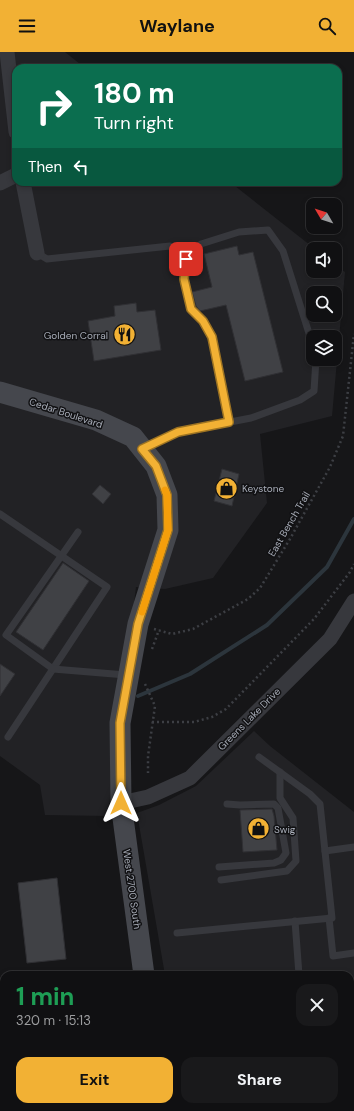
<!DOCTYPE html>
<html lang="en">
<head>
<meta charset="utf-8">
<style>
  body { margin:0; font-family:"DM Sans",sans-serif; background:#19191b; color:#f1f3f6; height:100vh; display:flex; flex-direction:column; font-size:15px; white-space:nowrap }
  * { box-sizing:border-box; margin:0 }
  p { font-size:13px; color:#9c9d9f }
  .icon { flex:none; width:22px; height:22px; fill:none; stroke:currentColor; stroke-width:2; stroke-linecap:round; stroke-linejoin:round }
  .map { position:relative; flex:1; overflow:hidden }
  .side { position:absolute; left:0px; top:919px; width:354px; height:140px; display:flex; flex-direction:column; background:#101012; border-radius:12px 12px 0 0; box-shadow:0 2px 6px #0003,0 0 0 1px #303032 }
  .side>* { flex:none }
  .banner { position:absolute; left:12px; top:12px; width:330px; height:122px; border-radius:12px; box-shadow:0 2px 6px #0003,0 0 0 1px #303032; background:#0b6e4f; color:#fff; overflow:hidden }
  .needle { width:26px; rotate:309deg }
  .buttons { position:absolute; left:306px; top:146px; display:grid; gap:8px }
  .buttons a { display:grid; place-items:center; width:36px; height:36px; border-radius:8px; background:#101012; box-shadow:0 2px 6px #0003,0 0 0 1px #303032; font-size:20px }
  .pin { position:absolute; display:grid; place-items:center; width:34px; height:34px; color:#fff; margin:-17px; border-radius:8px; box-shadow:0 2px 6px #0006 }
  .me { position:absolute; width:44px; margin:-22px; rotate:0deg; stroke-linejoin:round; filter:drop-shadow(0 0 3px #0008) }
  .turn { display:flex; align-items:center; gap:14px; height:84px; padding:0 16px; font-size:18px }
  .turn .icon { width:52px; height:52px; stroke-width:2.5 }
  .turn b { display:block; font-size:28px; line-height:34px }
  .then { display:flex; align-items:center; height:38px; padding:0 16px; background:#0003; gap:8px; font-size:15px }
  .round { display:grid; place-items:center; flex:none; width:42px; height:42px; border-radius:12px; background:#19191b }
  .headline { display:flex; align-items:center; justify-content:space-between; height:68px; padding:0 16px }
  h1 { font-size:24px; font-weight:700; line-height:30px; color:#1e9e55 }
  .cta { display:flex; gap:8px; margin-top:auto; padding:8px 16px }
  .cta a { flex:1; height:46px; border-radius:12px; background:#f2b134; color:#111; font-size:16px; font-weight:700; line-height:46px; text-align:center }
  .cta a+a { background:#19191b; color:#f1f3f6 }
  header { display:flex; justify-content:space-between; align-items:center; height:52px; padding:0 16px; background:#f2b134; color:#111; font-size:18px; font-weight:700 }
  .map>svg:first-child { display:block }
  .built { fill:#222225; fill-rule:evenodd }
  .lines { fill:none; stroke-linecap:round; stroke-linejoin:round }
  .stream { stroke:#2c353c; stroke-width:4 }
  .building { fill:#404145; stroke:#303034 }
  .path { stroke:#3d3f44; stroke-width:2.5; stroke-dasharray:2 3; stroke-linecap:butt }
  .lane { stroke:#37383d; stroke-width:7 }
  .street { stroke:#37383d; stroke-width:15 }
  .secondary { stroke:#45474d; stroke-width:21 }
  .route-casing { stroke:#9d7322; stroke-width:10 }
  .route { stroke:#f2b134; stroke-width:7 }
  .slow { stroke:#f59e0b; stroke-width:7 }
  .labels { text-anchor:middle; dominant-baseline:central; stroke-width:3; stroke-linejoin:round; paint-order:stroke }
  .poi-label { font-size:10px; fill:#a8adb8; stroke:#111113; text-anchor:start }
  .street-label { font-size:10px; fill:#a8adb8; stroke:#111113 }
</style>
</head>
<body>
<header><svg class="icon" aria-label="menu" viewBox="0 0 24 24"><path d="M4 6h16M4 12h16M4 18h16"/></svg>Waylane<svg class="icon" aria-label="search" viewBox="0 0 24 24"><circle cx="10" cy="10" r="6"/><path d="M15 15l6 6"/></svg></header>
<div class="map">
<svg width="354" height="1059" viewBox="0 0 354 1059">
  <rect width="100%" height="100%" fill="#161618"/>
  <!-- built -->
  <g class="built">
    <path d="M0,0H65L85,16H16V130H230L315,197H313V219H335V213L345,220L332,364L260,382L267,451L213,526L165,537L136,535L108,764L45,763L40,733L0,704ZM313,241H335V263H313ZM313,285H335V307H313Z"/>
    <path d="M254,679L270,694L354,760V927L350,930V923H165L137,761L159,753L196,734Z"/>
    <path d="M350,1000L354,1025V1059H180V1055H350Z"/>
  </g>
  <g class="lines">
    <!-- stream -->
    <path class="stream" d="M138,644L190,622L267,573L327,515L354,467"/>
  </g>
  <!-- building -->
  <g class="building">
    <path d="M237,194L239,203L253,200L283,320L245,329L226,253L200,259L196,254L192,240L212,235L204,202Z"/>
    <path d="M136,251L137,260L155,258L161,298L94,309L88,269L115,264L114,254Z"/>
    <path d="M222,417L239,422L232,454L214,449Z"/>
    <path d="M100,433L111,442L103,452L92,442Z"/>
    <path d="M63,511L89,529L43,598L16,580Z"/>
    <path d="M0,612L15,622L0,644Z"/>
    <path d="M272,757L274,764L277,798L243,800L240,758Z"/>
    <path d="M57,826L66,907L27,911L18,831Z"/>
  </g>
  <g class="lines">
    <!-- path -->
    <g class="path">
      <path d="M154,577L172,582L193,577L248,547L260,536L290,487L330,415L343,384L354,282"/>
      <path d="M152,597L159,578"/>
      <path d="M145,632L155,654L148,704V721"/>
      <path d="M152,670H194L212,665L226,657L314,567L350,520L354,512"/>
    </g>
    <!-- lane -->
    <g class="lane">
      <path d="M37,201L47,207L170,194L191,201"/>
      <path d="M229,370L212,285L203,269L191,257L184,227L186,207L201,192L239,180L268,178L283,199L313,294"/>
      <path d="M144,396L178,380L251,366L300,348L314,339L316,307"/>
      <path d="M0,462L107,535L8,685"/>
      <path d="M78,480L6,583L53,617L126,623"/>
      <path d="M325,799L354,795"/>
      <path d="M219,815L274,811L281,808L286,801L278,756L274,752L240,753L227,752"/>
      <path d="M221,828L287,819L296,809L293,766L280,746V720"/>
      <path d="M329,866L333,904L354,901"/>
      <path d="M295,869L299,923"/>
      <path d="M177,881L332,866L320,752L310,742L259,705"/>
    </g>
    <!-- street -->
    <g class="street">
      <path d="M7,0L16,80"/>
      <path d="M23,130L37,201"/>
      <path d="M0,131L16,123"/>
      <path d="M121,751L148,745L190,726L330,587L354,549"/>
    </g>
    <!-- secondary -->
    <g class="secondary">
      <path d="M0,340L96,368L133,385L156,414L167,443L168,478L138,572L120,671L121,751L144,923"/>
      <path d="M162,1055V1059"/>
    </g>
  </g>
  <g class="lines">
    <defs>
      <path id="route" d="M121,751L120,671L138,572L168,478L167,443L156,414L142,397L178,380L229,370L212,285L203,269L191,257L184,227L186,207"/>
    </defs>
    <!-- route casing -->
    <use href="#route" class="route-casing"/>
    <!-- route -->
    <use href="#route" class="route"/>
    <!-- slow -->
    <path class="slow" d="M142,560L168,478L167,443L165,438"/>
  </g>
  <!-- icons -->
  <defs>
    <symbol id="restaurant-disc" viewBox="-11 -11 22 22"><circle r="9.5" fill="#f2b134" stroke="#111113"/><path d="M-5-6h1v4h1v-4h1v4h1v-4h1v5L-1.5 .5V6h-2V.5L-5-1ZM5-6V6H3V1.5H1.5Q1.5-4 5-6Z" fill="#111"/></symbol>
    <symbol id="shop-disc" viewBox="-11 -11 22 22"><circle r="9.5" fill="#f2b134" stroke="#111113"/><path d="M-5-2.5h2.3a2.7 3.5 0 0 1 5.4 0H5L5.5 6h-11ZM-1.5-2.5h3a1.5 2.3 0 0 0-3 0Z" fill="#111"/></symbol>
  </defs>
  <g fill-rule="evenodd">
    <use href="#restaurant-disc" x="112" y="270" width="25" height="25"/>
    <use href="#shop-disc" x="214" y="424" width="25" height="25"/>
    <use href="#shop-disc" x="246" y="764" width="25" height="25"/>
  </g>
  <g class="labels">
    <!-- poi labels -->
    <g class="poi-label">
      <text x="108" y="283" text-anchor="end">Golden Corral</text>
      <text x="242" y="436">Keystone</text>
      <text x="274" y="777">Swig</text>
    </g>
    <!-- street labels -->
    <g class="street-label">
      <text transform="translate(66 361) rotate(18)">Cedar Boulevard</text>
      <text transform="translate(289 472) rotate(-60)">East Bench Trail</text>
      <text transform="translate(249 667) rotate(-45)">Greens Lake Drive</text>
      <text transform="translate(132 837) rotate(82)">West 2700 South</text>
    </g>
  </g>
</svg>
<div class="buttons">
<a><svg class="needle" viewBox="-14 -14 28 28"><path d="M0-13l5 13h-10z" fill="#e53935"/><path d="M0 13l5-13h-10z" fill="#9c9d9f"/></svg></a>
<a><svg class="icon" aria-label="sound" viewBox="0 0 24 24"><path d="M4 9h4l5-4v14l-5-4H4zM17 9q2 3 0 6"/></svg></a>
<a><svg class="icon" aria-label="search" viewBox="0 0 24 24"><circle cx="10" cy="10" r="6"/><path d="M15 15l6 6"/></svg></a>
<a><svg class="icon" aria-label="layers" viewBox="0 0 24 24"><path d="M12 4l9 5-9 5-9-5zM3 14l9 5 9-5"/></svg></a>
</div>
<div class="pin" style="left:186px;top:207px;background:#d93025"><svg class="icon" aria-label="arrive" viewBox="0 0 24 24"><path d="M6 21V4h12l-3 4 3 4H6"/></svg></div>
<svg class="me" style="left:121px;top:751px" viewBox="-20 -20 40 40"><path d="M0-17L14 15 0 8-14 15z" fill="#f2b134" stroke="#fff" stroke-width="4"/></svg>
<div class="banner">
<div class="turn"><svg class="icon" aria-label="right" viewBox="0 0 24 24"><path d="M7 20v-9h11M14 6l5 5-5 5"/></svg><div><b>180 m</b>Turn right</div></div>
<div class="then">Then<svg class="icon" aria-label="left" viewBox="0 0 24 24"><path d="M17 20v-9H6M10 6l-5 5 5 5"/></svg></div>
</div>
<section class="side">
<div class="headline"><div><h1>1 min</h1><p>320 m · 15:13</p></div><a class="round"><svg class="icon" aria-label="close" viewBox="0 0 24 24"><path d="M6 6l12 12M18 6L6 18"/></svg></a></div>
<div class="cta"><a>Exit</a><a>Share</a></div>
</section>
</div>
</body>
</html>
